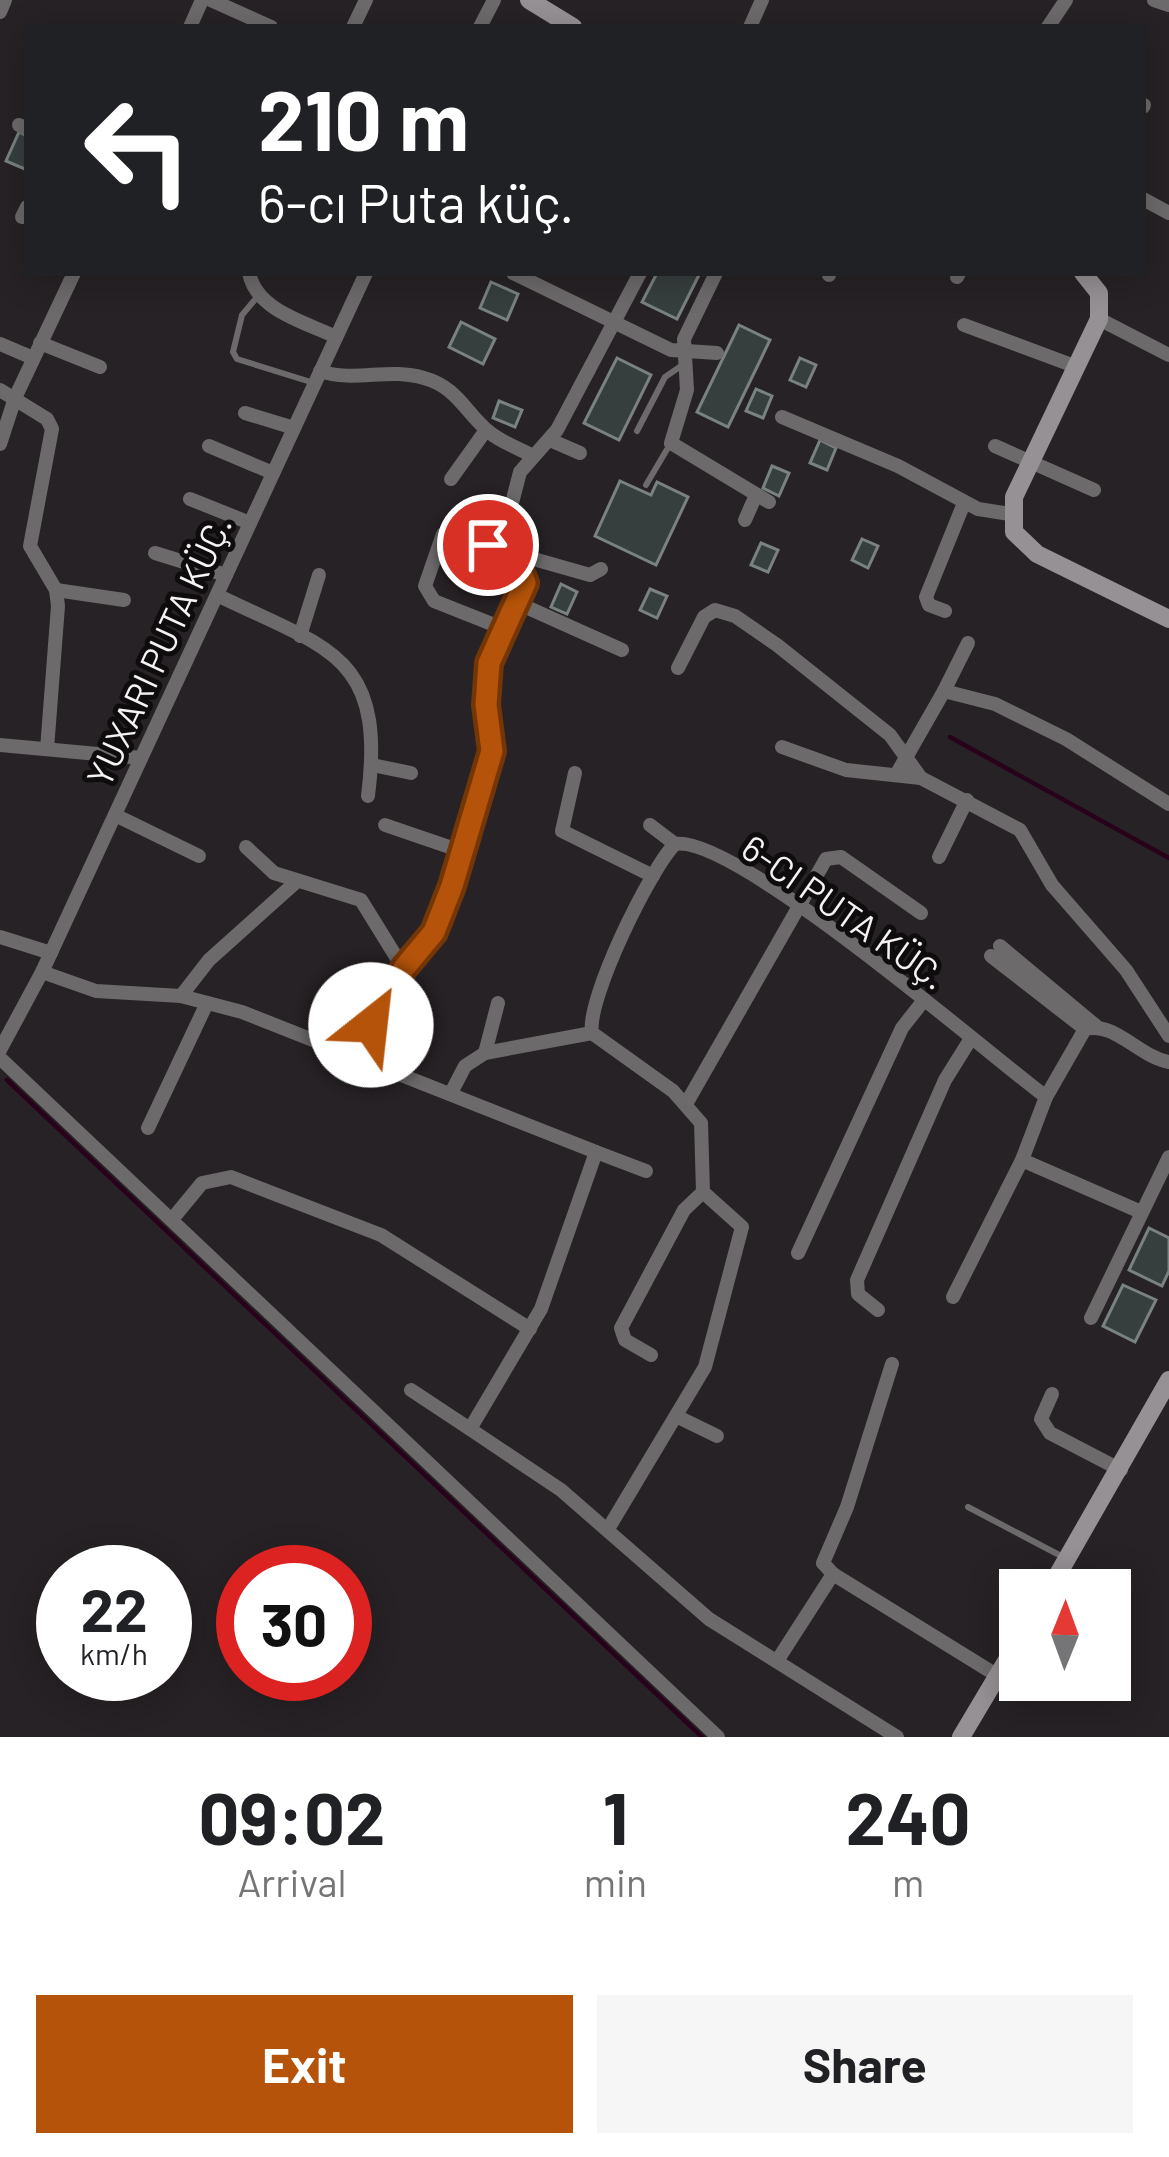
<!DOCTYPE html>
<html lang="en">
<head>
<meta charset="utf-8">
<style>
  body { margin:0; font-family:Barlow,sans-serif; background:#f6f6f6; color:#202124; height:100vh; display:flex; flex-direction:column; font-size:45px; white-space:nowrap }
  * { box-sizing:border-box; margin:0 }
  p { font-size:39px; color:#757577 }
  .icon { flex:none; width:66px; height:66px; fill:none; stroke:currentColor; stroke-width:2; stroke-linecap:round; stroke-linejoin:round }
  .map { position:relative; height:1737px; overflow:hidden }
  .drawer { display:flex; flex-direction:column; background:#fff; flex:1 }
  .drawer>* { flex:none }
  .banner { position:absolute; left:24px; top:24px; width:1122px; height:252px; border-radius:0px; box-shadow:0 6px 30px #0003; background:#202124; color:#fff; overflow:hidden }
  .needle { width:78px; rotate:1deg }
  .tools { position:absolute; left:999px; top:1569px; display:grid; gap:24px }
  .tools a { display:grid; place-items:center; width:132px; height:132px; border-radius:0px; background:#fff; box-shadow:0 6px 30px #0003; font-size:60px }
  .speed { position:absolute; left:36px; top:1545px; display:flex; gap:24px; font-size:60px; font-weight:700; text-align:center }
  .speed>* { display:grid; place-content:center; width:156px; height:156px; border-radius:50%; background:#fff; box-shadow:0 6px 30px #0003; line-height:1 }
  .speed small { font-size:30px; font-weight:400 }
  .speed .limit { border:18px solid #d22; background:#fff; color:#111 }
  .pin { position:absolute; display:grid; place-items:center; width:102px; height:102px; color:#fff; margin:-51px; border:6px solid #fff; border-radius:50%; box-shadow:0 3px 12px #0007 }
  .me { position:absolute; width:132px; margin:-66px; rotate:29deg; stroke-linejoin:round; filter:drop-shadow(0 0 9px #0008) }
  .turn { display:flex; align-items:center; gap:42px; height:252px; padding:0 36px; font-size:54px }
  .turn .icon { width:156px; height:156px; stroke-width:2.5 }
  .turn b { display:block; font-size:84px; line-height:102px }
  .eta { display:flex; justify-content:space-evenly; align-items:center; height:204px; text-align:center }
  .eta b { font-size:72px; font-weight:700; line-height:84px }
  .primary-button { display:flex; gap:24px; margin-top:auto; padding:24px 36px }
  .primary-button a { flex:1; height:138px; border-radius:0px; background:#b45309; color:#fff; font-size:48px; font-weight:700; line-height:138px; text-align:center }
  .primary-button a+a { background:#f6f6f6; color:#202124 }
  .map>svg:first-child { display:block }
  .lines { fill:none; stroke-linecap:round; stroke-linejoin:round }
  .stream { stroke:#28021b; stroke-width:4.5 }
  .building { fill:#373f3e; stroke:#798281; stroke-width:3 }
  .lane { stroke:#6d6a6b; stroke-width:6 }
  .street { stroke:#6d6a6b; stroke-width:14 }
  .secondary { stroke:#969194; stroke-width:18 }
  .route-casing { stroke:#753606; stroke-width:30 }
  .route { stroke:#b45309; stroke-width:21 }
  .labels { text-anchor:middle; dominant-baseline:central; stroke-width:10; stroke-linejoin:round; paint-order:stroke }
  .street-label { font-size:36px; fill:#f6f2f4; stroke:#0f0c0d }
</style>
</head>
<body>
<div class="map">
<svg width="1169" height="1737" viewBox="0 0 1169 1737">
  <rect width="100%" height="100%" fill="#272225"/>
  <g class="lines">
    <!-- stream -->
    <g class="stream">
      <path d="M950,737L1169,858"/>
      <path d="M7,1080L702,1737"/>
    </g>
  </g>
  <!-- building -->
  <g class="building">
    <path d="M19,132L27,136V170L6,161Z"/>
    <path d="M657,273H700L677,319L642,302Z"/>
    <path d="M491,282L518,294L507,320L480,308Z"/>
    <path d="M461,322L495,339L483,364L449,347Z"/>
    <path d="M739,325L770,340L728,427L697,412Z"/>
    <path d="M617,358L651,375L619,440L584,423Z"/>
    <path d="M800,358L816,365L806,387L790,380Z"/>
    <path d="M756,389L772,396L763,418L746,411Z"/>
    <path d="M499,401L522,410L515,427L493,418Z"/>
    <path d="M820,440L836,448L827,470L810,463Z"/>
    <path d="M772,466L789,473L779,496L763,488Z"/>
    <path d="M620,481L651,495L657,482L688,497L656,565L595,536Z"/>
    <path d="M862,539L878,546L868,568L852,560Z"/>
    <path d="M761,543L778,550L768,572L751,565Z"/>
    <path d="M561,584L577,592L567,614L551,607Z"/>
    <path d="M650,589L667,596L657,618L640,610Z"/>
    <path d="M1149,1228L1169,1238V1271L1162,1286L1129,1270Z"/>
    <path d="M1123,1285L1156,1300L1135,1342L1103,1326Z"/>
  </g>
  <g class="lines">
    <!-- lane -->
    <g class="lane">
      <path d="M258,296L242,315L233,352L237,359L314,383"/>
      <path d="M637,431L665,377L684,364"/>
      <path d="M646,485L669,446"/>
      <path d="M968,1507L1065,1558"/>
    </g>
    <!-- street -->
    <g class="street">
      <path d="M211,0L271,27"/>
      <path d="M1154,0L1169,5"/>
      <path d="M0,12L5,0"/>
      <path d="M190,27L202,0"/>
      <path d="M353,27L366,0"/>
      <path d="M480,27L494,0"/>
      <path d="M750,27L762,0"/>
      <path d="M1048,27L1066,0"/>
      <path d="M1143,107L1144,105"/>
      <path d="M19,125L27,129"/>
      <path d="M1143,199L1169,213"/>
      <path d="M22,217L27,207"/>
      <path d="M249,273C257,311 305,322 336,337"/>
      <path d="M513,273L671,350L717,353"/>
      <path d="M716,273L684,339L687,390L671,443L769,502"/>
      <path d="M829,275V273"/>
      <path d="M957,277L959,273"/>
      <path d="M1099,319L1169,355"/>
      <path d="M964,325L1077,367"/>
      <path d="M40,343L100,367"/>
      <path d="M0,344L33,358"/>
      <path d="M320,371C355,383 388,367 424,378C457,387 465,412 489,432C501,442 518,448 531,455"/>
      <path d="M0,390L47,419L52,429L30,546L56,590L58,606L47,749"/>
      <path d="M245,413L294,428"/>
      <path d="M782,417L898,466L978,509L1010,514"/>
      <path d="M550,440L580,453"/>
      <path d="M0,444L15,398L74,273"/>
      <path d="M209,446L273,473"/>
      <path d="M995,446L1094,490"/>
      <path d="M451,479L486,430"/>
      <path d="M190,499L250,523"/>
      <path d="M745,520L756,495"/>
      <path d="M155,553L226,575"/>
      <path d="M516,554L590,575L601,569"/>
      <path d="M56,590L124,600"/>
      <path d="M217,595C327,649 386,653 368,796"/>
      <path d="M515,602L622,650"/>
      <path d="M945,611L929,605L926,597L964,503"/>
      <path d="M502,628L434,601L425,586L443,534L450,531L488,545L510,546"/>
      <path d="M300,636L319,575"/>
      <path d="M678,668L704,617L715,610L735,616L777,645L890,735L921,778L1020,830L1052,885L1126,970L1169,1036"/>
      <path d="M944,691L968,643"/>
      <path d="M0,745L141,758"/>
      <path d="M782,747L846,770L921,778"/>
      <path d="M372,765L411,773"/>
      <path d="M575,773L562,831L653,876"/>
      <path d="M896,775L944,691L995,704L1066,739L1169,804"/>
      <path d="M115,815L199,856"/>
      <path d="M385,825L464,852"/>
      <path d="M650,825L675,844"/>
      <path d="M246,847L274,873L361,900L403,968"/>
      <path d="M939,857L967,800"/>
      <path d="M0,937L51,953"/>
      <path d="M1000,946L1096,1026"/>
      <path d="M991,956L1085,1029"/>
      <path d="M42,972L96,991L181,996L242,1012L596,1152L541,1309L470,1429L561,1490L709,1619L897,1737"/>
      <path d="M181,996L209,960L296,882"/>
      <path d="M0,1050L42,972L366,273"/>
      <path d="M485,1053L498,1003"/>
      <path d="M355,1054L403,968L440,921L487,777L492,751L486,705L489,663L525,583L505,530L520,472L557,430L640,273"/>
      <path d="M0,1058L718,1737"/>
      <path d="M451,1093L465,1066L485,1053L592,1033"/>
      <path d="M686,1104L826,859L841,857L921,913"/>
      <path d="M148,1128L207,1003"/>
      <path d="M596,1152L646,1171"/>
      <path d="M1022,1160L1141,1212"/>
      <path d="M174,1217L202,1183L231,1177L381,1235L530,1329"/>
      <path d="M798,1253L902,1028L924,1000"/>
      <path d="M953,1297L1022,1160L1046,1097L1085,1029C1115,1021 1139,1057 1169,1062"/>
      <path d="M878,1310L858,1294L857,1280L945,1080L970,1040"/>
      <path d="M1091,1318L1169,1157"/>
      <path d="M651,1355L625,1340L621,1328L684,1210L703,1192"/>
      <path d="M892,1364L847,1507L823,1563L833,1574L998,1676"/>
      <path d="M411,1390L470,1429"/>
      <path d="M1052,1394L1041,1419L1050,1433L1121,1470"/>
      <path d="M678,1417L717,1436"/>
      <path d="M608,1529L705,1367L742,1227L703,1192L701,1123L673,1091L592,1033C586,1000 650,869 675,844C735,834 986,1052 1046,1097"/>
      <path d="M777,1661L833,1574"/>
    </g>
    <!-- secondary -->
    <g class="secondary">
      <path d="M529,0L573,27"/>
      <path d="M1083,273L1099,293V319L1014,497V532L1037,554L1169,619"/>
      <path d="M1049,1590L1169,1380"/>
      <path d="M961,1737L1020,1638"/>
    </g>
  </g>
  <g class="lines">
    <defs>
      <path id="route" d="M371,1025L404,968L434,932L452,886L492,751L486,705L489,663L525,583L510,546L488,545"/>
    </defs>
    <!-- route casing -->
    <use href="#route" class="route-casing"/>
    <!-- route -->
    <use href="#route" class="route"/>
  </g>
  <g class="labels">
    <!-- street labels -->
    <g class="street-label">
      <text transform="translate(158 650) rotate(-65)">YUXARI PUTA KÜÇ.</text>
      <text transform="translate(845 911) rotate(35)">6-CI PUTA KÜÇ.</text>
    </g>
  </g>
</svg>
<div class="tools">
<a><svg class="needle" viewBox="-14 -14 28 28"><path d="M0-13l5 13h-10z" fill="#e53935"/><path d="M0 13l5-13h-10z" fill="#757577"/></svg></a>
</div>
<div class="speed"><div>22<small>km/h</small></div><div class="limit">30</div></div>
<div class="pin" style="left:488px;top:545px;background:#d93025"><svg class="icon" aria-label="arrive" viewBox="0 0 24 24"><path d="M6 21V4h12l-3 4 3 4H6"/></svg></div>
<svg class="me" style="left:371px;top:1025px" viewBox="-20 -20 40 40"><circle r="19" fill="#fff"/><path d="M0-13L10 11 0 6-10 11z" fill="#b45309"/></svg>
<div class="banner">
<div class="turn"><svg class="icon" aria-label="left" viewBox="0 0 24 24"><path d="M17 20v-9H6M10 6l-5 5 5 5"/></svg><div><b>210 m</b>6-cı Puta küç.</div></div>
</div>
</div>
<section class="drawer">
<div class="eta">
<div><b>09:02</b><p>Arrival</p></div>
<div><b>1</b><p>min</p></div>
<div><b>240</b><p>m</p></div>
</div>
<div class="primary-button"><a>Exit</a><a>Share</a></div>
</section>
</body>
</html>
